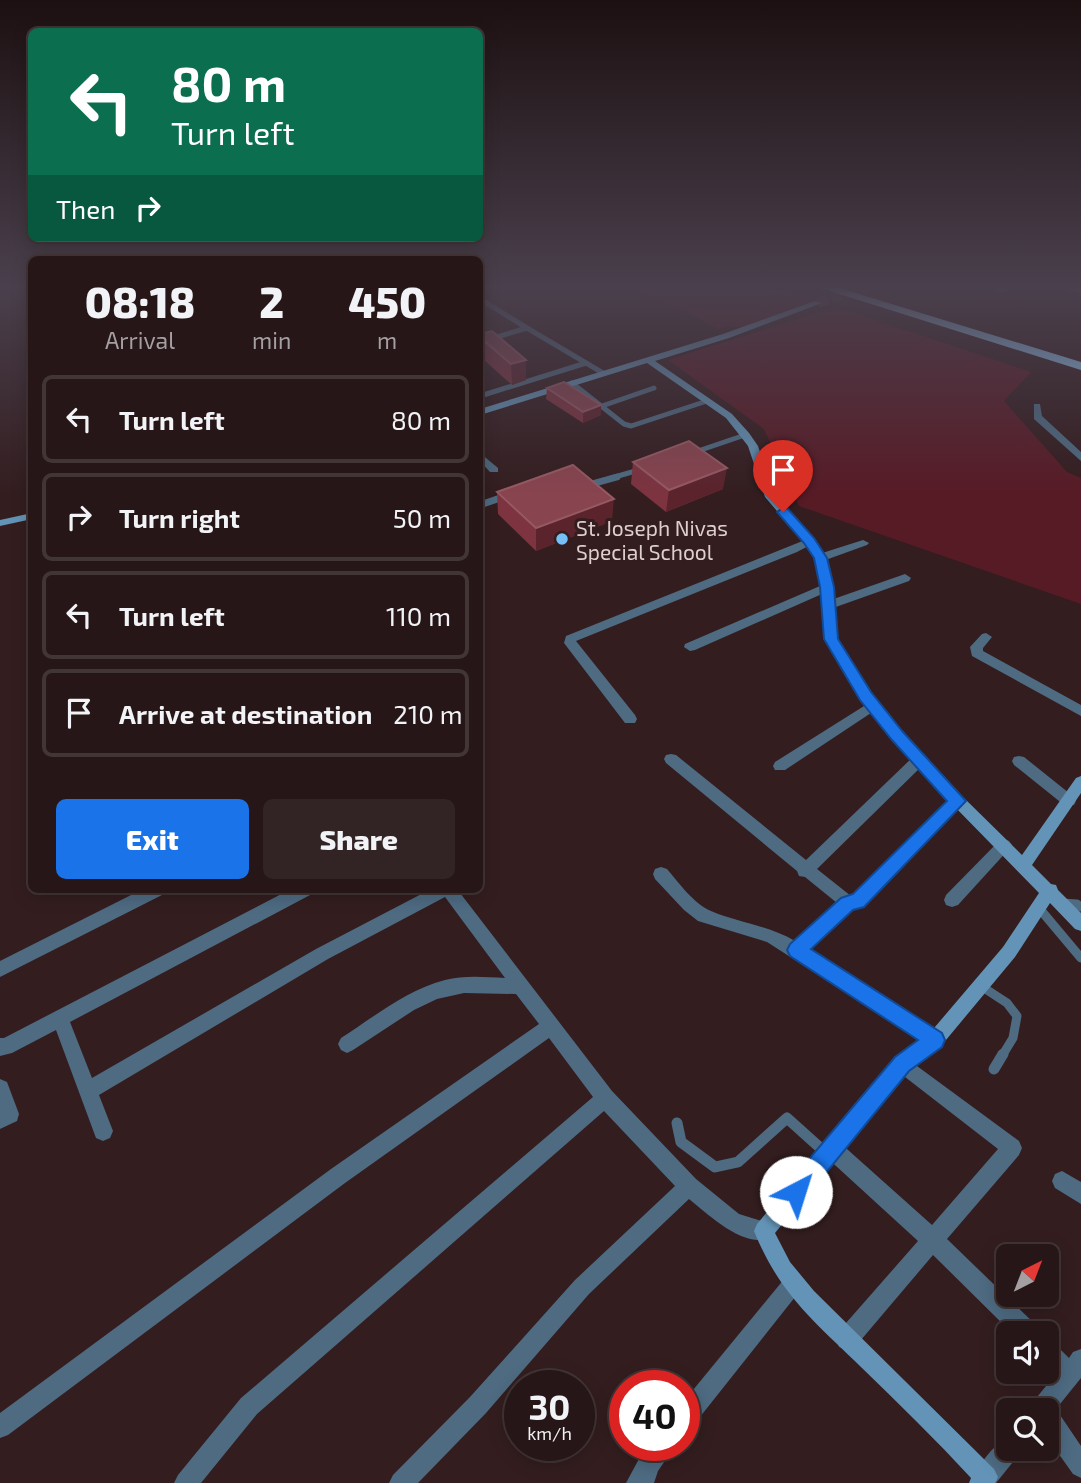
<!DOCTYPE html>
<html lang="en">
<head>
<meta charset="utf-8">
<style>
  body { margin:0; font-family:"Exo 2",sans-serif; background:#322324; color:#f1f3f6; height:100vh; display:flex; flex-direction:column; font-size:26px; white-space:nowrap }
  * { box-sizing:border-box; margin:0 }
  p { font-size:23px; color:#a49fa1 }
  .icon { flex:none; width:38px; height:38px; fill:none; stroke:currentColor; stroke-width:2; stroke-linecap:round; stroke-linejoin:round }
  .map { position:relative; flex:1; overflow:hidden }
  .drawer { position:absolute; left:28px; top:256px; width:455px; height:637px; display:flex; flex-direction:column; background:#261617; border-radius:10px; box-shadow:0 4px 18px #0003,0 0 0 2px #423536 }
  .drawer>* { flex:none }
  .hud { position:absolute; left:28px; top:28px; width:455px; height:214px; border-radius:10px; box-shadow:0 4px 18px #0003,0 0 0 2px #423536; background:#0b6e4f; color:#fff; overflow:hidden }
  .needle { width:46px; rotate:42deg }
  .controls { position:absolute; left:996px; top:1244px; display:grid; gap:14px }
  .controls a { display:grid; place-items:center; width:63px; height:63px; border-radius:10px; background:#261617; box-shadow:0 4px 18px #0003,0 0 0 2px #423536; font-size:35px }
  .speed { position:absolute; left:504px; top:1370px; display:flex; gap:14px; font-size:35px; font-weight:700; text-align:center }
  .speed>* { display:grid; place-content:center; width:91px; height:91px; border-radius:50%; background:#261617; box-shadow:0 4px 18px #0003,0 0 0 2px #423536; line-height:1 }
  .speed small { font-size:18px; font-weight:400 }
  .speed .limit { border:10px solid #d22; background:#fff; color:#111 }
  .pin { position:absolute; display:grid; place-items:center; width:60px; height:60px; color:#fff; margin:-72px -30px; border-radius:50% 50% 50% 0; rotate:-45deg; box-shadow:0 0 7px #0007 }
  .pin .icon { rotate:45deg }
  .me { position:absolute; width:77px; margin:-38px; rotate:40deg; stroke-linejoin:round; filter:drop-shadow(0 0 5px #0008) }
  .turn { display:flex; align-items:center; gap:24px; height:147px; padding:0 28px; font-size:32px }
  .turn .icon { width:91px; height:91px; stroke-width:2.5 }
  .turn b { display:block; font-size:49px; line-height:60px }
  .then { display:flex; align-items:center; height:66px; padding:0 28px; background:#0003; gap:14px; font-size:26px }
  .eta { display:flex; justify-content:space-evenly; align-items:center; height:119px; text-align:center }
  .eta b { font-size:42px; font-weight:800; line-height:49px }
  .button { display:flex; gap:14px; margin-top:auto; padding:14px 28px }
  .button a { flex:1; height:80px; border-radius:10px; background:#1a73e8; color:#fff; font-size:28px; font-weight:800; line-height:80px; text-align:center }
  .button a+a { background:#322324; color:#f1f3f6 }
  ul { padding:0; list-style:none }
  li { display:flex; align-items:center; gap:21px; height:88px; margin:0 14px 10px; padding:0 14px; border:4px solid #423536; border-radius:10px }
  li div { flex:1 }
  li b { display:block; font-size:26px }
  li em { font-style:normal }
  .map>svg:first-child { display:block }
  .green { fill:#571b26 }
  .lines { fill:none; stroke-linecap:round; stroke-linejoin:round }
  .secondary-tunnel { stroke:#4d3839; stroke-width:10; stroke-dasharray:10 4.5; stroke-linecap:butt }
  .lane-far3 { stroke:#4e6b82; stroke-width:5 }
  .lane-far2 { stroke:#4e6b82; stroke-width:7 }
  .lane-far1 { stroke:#4e6b82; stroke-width:9 }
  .lane { stroke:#4e6b82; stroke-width:11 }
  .street { fill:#4e6b82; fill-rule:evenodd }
  .secondary { fill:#6394b7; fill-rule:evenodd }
  .highway { fill:#92cefa; fill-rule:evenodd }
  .wall { fill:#7d3340 }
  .shaded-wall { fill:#5b232c }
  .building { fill:#88444f; stroke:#955963; stroke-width:2 }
  .route { fill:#1a73e8; stroke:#114b97; stroke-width:2 }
  .poi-dot { fill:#75c0f6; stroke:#331d1f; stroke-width:2.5 }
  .labels { text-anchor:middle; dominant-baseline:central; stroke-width:6; stroke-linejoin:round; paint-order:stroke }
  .poi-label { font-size:21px; fill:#decfcf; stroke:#331d1f; text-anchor:start }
</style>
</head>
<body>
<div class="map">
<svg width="1081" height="1483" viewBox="0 0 1081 1483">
  <rect width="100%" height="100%" fill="#331d1f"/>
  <!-- green -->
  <g class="green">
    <path d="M630,286H766L813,302L742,328L729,326L719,329Z"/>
    <path d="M836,307L1031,372L1004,401L1067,472L1081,478V604L799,506L764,429L668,360Z"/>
  </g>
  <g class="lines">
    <!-- secondary-tunnel -->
    <path class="secondary-tunnel" d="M818,303L867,286"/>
    <!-- lane-far3 -->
    <g class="lane-far3">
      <path d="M989,286L1003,290L1010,286"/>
      <path d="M480,299L527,328L480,342"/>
      <path d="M527,328L603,373"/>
      <path d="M572,383L624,424L631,426L707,401"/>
      <path d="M480,396L586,363"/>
      <path d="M602,406L654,388"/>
      <path d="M692,453L745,435"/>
      <path d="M611,478L639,470"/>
    </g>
    <!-- lane-far2 -->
    <g class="lane-far2">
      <path d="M588,485L617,477"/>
      <path d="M480,505L506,496"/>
    </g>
    <!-- lane-far1 -->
    <g class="lane-far1">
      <path d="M1062,903L1077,904L1081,907"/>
      <path d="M1039,908L1081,958"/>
      <path d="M981,986L1007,1003L1017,1016L1013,1038L1002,1056"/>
    </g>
    <!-- lane -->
    <g class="lane">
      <path d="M994,1069L1003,1054"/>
      <path d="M677,1123L681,1142L715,1167L738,1162L787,1118L827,1154"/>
    </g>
    <!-- street -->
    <g class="street">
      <path d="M1063,286L1081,288V293L1064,288Z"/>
      <path d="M1034,404H1040L1042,416L1081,452V461L1034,419Z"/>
      <path d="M480,453L498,468V472H490L480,461Z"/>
      <path d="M810,538L816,541L814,543L797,552L576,641L635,715L637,719L635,723H625L564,643L566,636Z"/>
      <path d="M863,540L869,543L867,545L820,562L814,558L816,555Z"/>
      <path d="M905,574L911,578L909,581L833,608H825L823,605L825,602Z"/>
      <path d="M827,583L831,584L833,587L831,590L695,650L690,651L684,647L685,644Z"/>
      <path d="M986,633L992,637L983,648V651L1081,705V716L972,656L970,647L982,634Z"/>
      <path d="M872,701L877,703L879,706L877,709L785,770H775L773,766L775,762Z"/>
      <path d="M671,754L676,755L806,860L915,755H925L927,759L925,763L817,869L851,896L853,895L953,797H963L965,801L963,805L864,906L853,909L808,950L941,1034L944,1040L941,1046L935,1048L929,1046L767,942L698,921L684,910L655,879L653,874L655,869L661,867L667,869C679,883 694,904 711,911C739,923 768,925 795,941L837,903L805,877L799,876L797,871L666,763L664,759L666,755Z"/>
      <path d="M1019,756L1024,757L1074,797L1076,801L1074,805H1064L1014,765L1012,761L1014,757Z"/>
      <path d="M1004,839L1009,841L1012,845L1009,849L958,905L952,907L946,905L944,900L946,895L999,841Z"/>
      <path d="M143,889H166L164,894L0,977V961Z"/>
      <path d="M291,889H314L312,894L70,1022L92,1078L316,949L431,889H457L612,1091L696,1179L739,1214L771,1224L774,1231L771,1238C744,1249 709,1215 689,1199L589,1294L486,1413L418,1483H389L393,1475L470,1397L575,1280L675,1186L604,1111L257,1414L201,1483H174L178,1475L241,1398L593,1097L549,1038L345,1183L8,1435L0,1438V1413L331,1169L539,1024L516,994L464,993L437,999L414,1010L353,1050L347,1053L341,1050L338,1044L341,1038C374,1017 406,990 445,980C464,975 485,977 505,978L445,897L328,959L99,1095L113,1131L110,1138L103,1141L96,1138L56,1030L12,1053L0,1056V1038H4Z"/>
      <path d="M902,1055L1019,1141L1022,1148L1019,1155L947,1239L1037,1326L1040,1334H1013L933,1255L855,1347L847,1350L839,1347L836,1339L839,1331L918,1241L824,1155L821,1148L824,1141L831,1138L838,1141L932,1225L998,1149L896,1070L893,1064L896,1058Z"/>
      <path d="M0,1079L7,1082L19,1114L17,1121L0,1129Z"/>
      <path d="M1062,1171L1081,1182V1204L1055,1188L1052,1181L1055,1174Z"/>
      <path d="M792,1274L799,1278L803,1285L799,1292L692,1427L684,1430V1401L785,1278Z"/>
      <path d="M1046,1340L1054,1343L1069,1358L1073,1352L1081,1349V1378L1056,1409L1081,1446V1478L1073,1474L1046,1436V1410H1030L1033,1402L1055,1375L1046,1367Z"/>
      <path d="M1008,1438V1449H1021L1017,1457L996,1483H977L974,1477C980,1463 994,1444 1008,1438Z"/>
      <path d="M649,1446H675L658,1471L654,1483H626L640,1457Z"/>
    </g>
    <!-- secondary -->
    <g class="secondary">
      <path d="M815,301L822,303L729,338L655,361L732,414L749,433L758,446L775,496L823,551L830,567L837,639L877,703L963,797L1022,855L1076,778L1081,776V793L1032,865L1051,884L1056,885L1058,890L1081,913V931L1075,929L1050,903L1015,957L941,1046L908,1070L775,1233L790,1262L814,1291L994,1469L998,1477L995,1483H969L971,1478C936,1440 899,1404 862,1368C814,1321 780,1295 754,1231L757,1224L896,1058L929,1034L1003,947L1039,893L953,805L867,709L825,639L818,567L812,552L765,497L748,446L741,437L726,418L647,363L480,415V409L723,334Z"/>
      <path d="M32,513V519L0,526V520Z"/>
    </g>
    <!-- highway -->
    <path class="highway" d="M814,286H833L1081,362V370Z"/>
  </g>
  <!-- wall -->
  <g class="wall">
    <path d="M1072,286H1081V290Z"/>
    <path d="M492,331L526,380L512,385L484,360L480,362V334Z"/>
    <path d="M547,388L601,415L583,423L546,399Z"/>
    <path d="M633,462L723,489L666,512L631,484Z"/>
    <path d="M497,492L612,521L536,551L498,514Z"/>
  </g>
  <!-- shaded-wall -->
  <g class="shaded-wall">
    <path d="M483,340L484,360L480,362V341Z"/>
    <path d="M526,360V380L512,385L511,364Z"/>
    <path d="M601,405V415L583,423V412Z"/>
    <path d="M727,468L723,489L666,512L669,490Z"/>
    <path d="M614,499L612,521L536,551V528Z"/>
  </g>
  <!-- building -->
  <g class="building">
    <path d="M492,331L526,360L511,364L483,340L480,341V334Z"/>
    <path d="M564,382L601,405L583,412L547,388Z"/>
    <path d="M689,441L727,468L669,490L633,462Z"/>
    <path d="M573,465L614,499L536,528L497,492Z"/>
  </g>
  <!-- sky -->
  <linearGradient id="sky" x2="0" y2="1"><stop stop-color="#1c1011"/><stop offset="0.58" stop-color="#4a404d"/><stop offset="1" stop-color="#4a404d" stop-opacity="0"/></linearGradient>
  <rect width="1081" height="494" fill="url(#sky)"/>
  <!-- route -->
  <path class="route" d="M783,508L788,509L814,538L827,558L834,587L838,639L871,692L903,732L966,801L864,907L853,910L811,949L942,1033L945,1040L942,1047L909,1071L804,1200L796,1203L788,1200L784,1192L788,1184L895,1057L918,1040L790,956L787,950L790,944L841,898L853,894L947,801L892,740L860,700L824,639L820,587L814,558L804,543L777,512Z"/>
  <!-- markers -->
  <circle class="poi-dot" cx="562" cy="539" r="7"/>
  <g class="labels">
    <!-- poi labels -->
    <g class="poi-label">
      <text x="576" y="527">St. Joseph Nivas<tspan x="576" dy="24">Special School</tspan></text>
    </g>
  </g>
</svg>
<div class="controls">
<a><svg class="needle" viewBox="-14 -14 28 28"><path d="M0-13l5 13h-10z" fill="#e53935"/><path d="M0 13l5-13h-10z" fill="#a49fa1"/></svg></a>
<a><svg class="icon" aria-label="sound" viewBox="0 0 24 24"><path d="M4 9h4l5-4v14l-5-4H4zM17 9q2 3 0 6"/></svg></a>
<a><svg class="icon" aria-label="search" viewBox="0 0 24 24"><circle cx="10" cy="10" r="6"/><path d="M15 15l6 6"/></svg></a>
</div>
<div class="speed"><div>30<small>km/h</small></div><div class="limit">40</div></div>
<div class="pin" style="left:783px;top:512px;background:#d93025"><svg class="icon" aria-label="arrive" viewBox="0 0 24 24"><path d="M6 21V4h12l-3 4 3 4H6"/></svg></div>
<svg class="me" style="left:796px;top:1192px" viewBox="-20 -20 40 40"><circle r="19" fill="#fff"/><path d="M0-13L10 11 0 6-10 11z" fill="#1a73e8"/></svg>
<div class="hud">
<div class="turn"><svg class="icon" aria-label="left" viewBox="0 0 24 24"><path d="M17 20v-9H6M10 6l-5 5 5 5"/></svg><div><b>80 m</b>Turn left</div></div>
<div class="then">Then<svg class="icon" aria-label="right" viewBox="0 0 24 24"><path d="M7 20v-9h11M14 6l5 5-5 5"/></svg></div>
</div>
<section class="drawer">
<div class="eta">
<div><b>08:18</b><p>Arrival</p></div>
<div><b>2</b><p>min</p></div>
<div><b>450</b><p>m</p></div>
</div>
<ul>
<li><svg class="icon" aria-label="left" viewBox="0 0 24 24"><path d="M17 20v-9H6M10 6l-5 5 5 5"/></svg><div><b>Turn left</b></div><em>80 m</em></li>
<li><svg class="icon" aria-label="right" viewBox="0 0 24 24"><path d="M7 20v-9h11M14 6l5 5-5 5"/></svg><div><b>Turn right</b></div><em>50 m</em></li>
<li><svg class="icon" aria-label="left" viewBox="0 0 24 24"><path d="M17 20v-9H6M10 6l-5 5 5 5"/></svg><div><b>Turn left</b></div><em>110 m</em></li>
<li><svg class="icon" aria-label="arrive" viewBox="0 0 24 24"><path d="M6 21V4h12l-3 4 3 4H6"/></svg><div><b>Arrive at destination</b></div><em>210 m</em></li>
</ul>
<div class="button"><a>Exit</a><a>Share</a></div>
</section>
</div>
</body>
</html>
